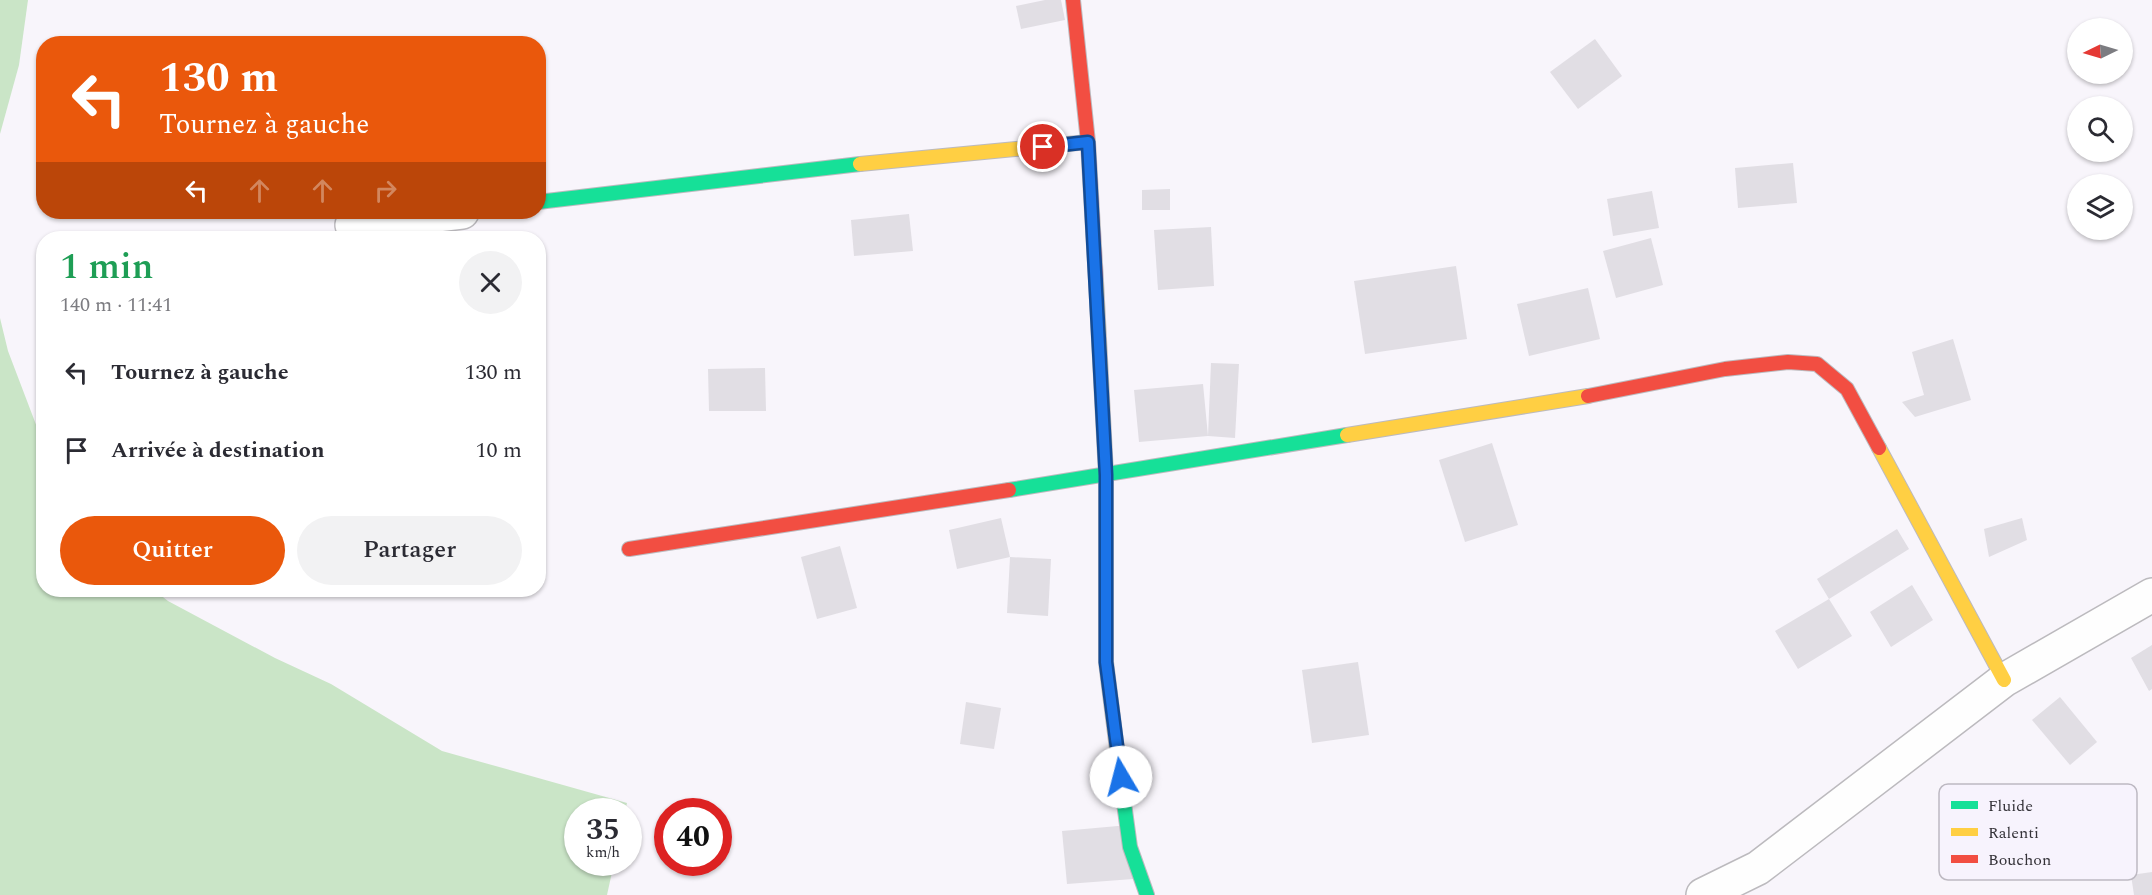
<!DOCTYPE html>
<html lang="fr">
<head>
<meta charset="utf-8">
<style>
  body { margin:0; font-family:Spectral,serif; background:#f2f2f3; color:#2b2b33; height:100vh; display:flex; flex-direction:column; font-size:22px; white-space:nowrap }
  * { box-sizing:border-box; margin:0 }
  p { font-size:20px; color:#7c7c81 }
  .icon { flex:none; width:33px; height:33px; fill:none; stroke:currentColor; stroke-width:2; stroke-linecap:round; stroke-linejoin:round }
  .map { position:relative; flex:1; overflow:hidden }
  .side { position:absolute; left:36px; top:231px; width:510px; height:366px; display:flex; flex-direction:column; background:#fff; border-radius:24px; box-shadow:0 2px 4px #0004 }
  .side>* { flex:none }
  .top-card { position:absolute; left:36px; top:36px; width:510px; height:183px; border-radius:24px; box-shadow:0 2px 4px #0004; background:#ea580c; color:#fff; overflow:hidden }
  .needle { width:39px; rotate:265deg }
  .controls { position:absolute; left:2067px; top:18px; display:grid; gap:12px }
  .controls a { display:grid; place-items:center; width:66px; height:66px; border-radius:50%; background:#fff; box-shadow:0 2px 4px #0004; font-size:30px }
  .speed { position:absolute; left:564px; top:798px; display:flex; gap:12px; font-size:30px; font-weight:700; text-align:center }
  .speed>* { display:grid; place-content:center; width:78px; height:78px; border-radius:50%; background:#fff; box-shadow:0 2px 4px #0004; line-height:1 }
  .speed small { font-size:15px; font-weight:400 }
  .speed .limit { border:9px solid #d22; background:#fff; color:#111 }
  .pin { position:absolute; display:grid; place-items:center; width:51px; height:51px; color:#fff; margin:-26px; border:3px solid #fff; border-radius:50%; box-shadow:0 2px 6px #0007 }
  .me { position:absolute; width:66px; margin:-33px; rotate:352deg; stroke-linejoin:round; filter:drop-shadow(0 0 4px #0008) }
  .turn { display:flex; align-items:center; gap:21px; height:126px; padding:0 24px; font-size:27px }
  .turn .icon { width:78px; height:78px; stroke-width:2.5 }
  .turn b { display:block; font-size:42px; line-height:51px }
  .lanes { display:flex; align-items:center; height:57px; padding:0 24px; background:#0003; justify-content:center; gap:30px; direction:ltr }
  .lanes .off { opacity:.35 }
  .round { display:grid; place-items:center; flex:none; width:63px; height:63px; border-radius:32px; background:#f2f2f3 }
  .headline { display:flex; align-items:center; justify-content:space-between; height:102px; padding:0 24px }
  h1 { font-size:36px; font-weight:600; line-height:45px; color:#1e9e55 }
  .action { display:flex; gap:12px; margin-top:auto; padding:12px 24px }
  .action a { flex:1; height:69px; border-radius:36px; background:#ea580c; color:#fff; font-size:24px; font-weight:600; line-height:69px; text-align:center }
  .action a+a { background:#f2f2f3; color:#2b2b33 }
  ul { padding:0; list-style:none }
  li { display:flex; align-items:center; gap:18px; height:78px; padding:0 24px }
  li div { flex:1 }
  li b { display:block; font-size:22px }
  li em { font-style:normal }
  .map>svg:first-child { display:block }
  .green { fill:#cae5c7 }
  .building { fill:#e1dee4 }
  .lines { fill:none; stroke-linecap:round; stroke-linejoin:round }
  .street-casing { stroke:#bcbabe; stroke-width:36 }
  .fast-casing { stroke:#bcbabe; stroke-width:16 }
  .slow-casing { stroke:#bcbabe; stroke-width:16 }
  .jam-casing { stroke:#bcbabe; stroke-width:16 }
  .street { stroke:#fefefe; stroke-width:33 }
  .fast { stroke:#16e098; stroke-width:14 }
  .slow { stroke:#ffcf43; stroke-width:14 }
  .jam { stroke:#f24e42; stroke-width:14 }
  .route-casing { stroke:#114b97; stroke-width:15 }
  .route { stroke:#1a73e8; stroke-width:10 }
  .key { fill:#f7f3fd; stroke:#bdb9c2; stroke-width:1.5 }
  .key-label { font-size:16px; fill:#353339 }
</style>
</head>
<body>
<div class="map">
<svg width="2152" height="895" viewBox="0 0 2152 895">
  <rect width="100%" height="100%" fill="#f8f5fb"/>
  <!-- green -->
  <g class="green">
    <path d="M0,0H28L19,65L0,134Z"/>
    <path d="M0,318L8,351L43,443L44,590H154L168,601L275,658L331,684L442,751L627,803L625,811L578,812V862L614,863L607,895H0Z"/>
  </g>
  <!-- building -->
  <g class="building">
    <path d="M1045,0H1061L1065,20L1021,29L1016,6Z"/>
    <path d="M1595,39L1622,76L1578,109L1550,72Z"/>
    <path d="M1793,163L1797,203L1738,208L1735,168Z"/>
    <path d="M1170,189V210H1142V190Z"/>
    <path d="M1652,191L1659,228L1613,236L1607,199Z"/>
    <path d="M909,214L913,251L854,256L851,220Z"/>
    <path d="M1211,227L1214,286L1158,290L1154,230Z"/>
    <path d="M1651,238L1663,285L1616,298L1603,251Z"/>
    <path d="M1456,266L1467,339L1365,354L1354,281Z"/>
    <path d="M1588,288L1600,339L1529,356L1517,304Z"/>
    <path d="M1953,339L1971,400L1915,417L1902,402L1924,395L1912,352Z"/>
    <path d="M1211,363L1239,364L1235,438L1208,436Z"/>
    <path d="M765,368L766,411H709L708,369Z"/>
    <path d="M1203,384L1208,436L1139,442L1134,390Z"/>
    <path d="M1492,443L1518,525L1465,542L1439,460Z"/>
    <path d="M1001,518L1010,557L957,569L949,530Z"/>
    <path d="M2022,518L2027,540L1989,557L1984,529Z"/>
    <path d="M1897,529L1909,549L1829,599L1817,579Z"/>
    <path d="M840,546L857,608L817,619L801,557Z"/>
    <path d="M1010,557L1051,559L1048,616L1007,613Z"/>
    <path d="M1912,585L1933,620L1891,647L1870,612Z"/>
    <path d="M1829,599L1852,636L1798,669L1775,631Z"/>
    <path d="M2152,645V689L2149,691L2131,658Z"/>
    <path d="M1358,662L1369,735L1312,743L1302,670Z"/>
    <path d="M2060,697L2097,742L2070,765L2032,720Z"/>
    <path d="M966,702L1001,708L994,749L960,744Z"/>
    <path d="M1129,825L1133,879L1067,884L1062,831Z"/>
    <path d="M2152,872V895H2134L2131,875Z"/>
  </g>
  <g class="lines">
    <defs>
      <g id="street">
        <path d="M352,225L462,212"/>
        <path d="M1703,895L1758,868L2004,680L2152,595"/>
      </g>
      <g id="fast">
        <path d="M538,202L860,164"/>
        <path d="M1009,490L1347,435"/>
        <path d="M1121,781L1130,847L1147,895"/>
      </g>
      <g id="slow">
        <path d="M860,164L1088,142"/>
        <path d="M1096,281L1106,475V662L1121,781"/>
        <path d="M1347,435L1588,396"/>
        <path d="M1879,448L2004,680"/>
      </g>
      <g id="jam">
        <path d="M1073,0L1088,142L1096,281"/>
        <path d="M1588,396L1725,369L1788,362L1817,364L1847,389L1879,448"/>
        <path d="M629,549L1009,490"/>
      </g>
    </defs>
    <!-- street casing -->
    <use href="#street" class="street-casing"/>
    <!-- fast casing -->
    <use href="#fast" class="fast-casing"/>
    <!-- slow casing -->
    <use href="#slow" class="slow-casing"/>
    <!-- jam casing -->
    <use href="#jam" class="jam-casing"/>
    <!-- street -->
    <use href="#street" class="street"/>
    <!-- fast -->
    <use href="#fast" class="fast"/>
    <!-- slow -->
    <use href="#slow" class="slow"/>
    <!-- jam -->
    <use href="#jam" class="jam"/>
  </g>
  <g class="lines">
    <defs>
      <path id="route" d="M1043,147L1088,142L1106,475V662L1121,777"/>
    </defs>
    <!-- route casing -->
    <use href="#route" class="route-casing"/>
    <!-- route -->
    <use href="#route" class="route"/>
  </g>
  <!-- legend -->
  <rect x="1939" y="784" width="198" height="96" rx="9" class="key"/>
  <rect x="1951" y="801" width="27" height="8" fill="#16e098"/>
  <rect x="1951" y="828" width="27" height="8" fill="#ffcf43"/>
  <rect x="1951" y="855" width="27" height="8" fill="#f24e42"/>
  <g class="key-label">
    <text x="1988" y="811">Fluide</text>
    <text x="1988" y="838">Ralenti</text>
    <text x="1988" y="865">Bouchon</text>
  </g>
</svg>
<div class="controls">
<a><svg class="needle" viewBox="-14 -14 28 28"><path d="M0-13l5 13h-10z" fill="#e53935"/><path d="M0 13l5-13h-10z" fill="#7c7c81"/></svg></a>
<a><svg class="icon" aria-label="search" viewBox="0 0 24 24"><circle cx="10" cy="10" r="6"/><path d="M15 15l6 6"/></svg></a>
<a><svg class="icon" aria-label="layers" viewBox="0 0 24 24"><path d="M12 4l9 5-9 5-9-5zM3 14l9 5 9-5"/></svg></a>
</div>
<div class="speed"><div>35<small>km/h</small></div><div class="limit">40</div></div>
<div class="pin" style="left:1043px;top:147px;background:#d93025"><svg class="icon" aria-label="arrive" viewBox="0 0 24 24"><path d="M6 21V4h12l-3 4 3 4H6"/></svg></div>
<svg class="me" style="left:1121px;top:777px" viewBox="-20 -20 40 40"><circle r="19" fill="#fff"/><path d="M0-13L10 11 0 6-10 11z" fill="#1a73e8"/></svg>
<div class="top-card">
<div class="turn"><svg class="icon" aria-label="left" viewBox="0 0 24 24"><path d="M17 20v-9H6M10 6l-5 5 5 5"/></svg><div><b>130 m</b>Tournez à gauche</div></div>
<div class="lanes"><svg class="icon" aria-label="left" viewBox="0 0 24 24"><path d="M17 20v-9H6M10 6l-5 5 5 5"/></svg><svg class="icon off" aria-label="ahead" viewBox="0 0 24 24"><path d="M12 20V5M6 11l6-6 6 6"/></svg><svg class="icon off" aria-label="ahead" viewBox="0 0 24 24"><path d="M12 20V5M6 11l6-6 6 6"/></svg><svg class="icon off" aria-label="right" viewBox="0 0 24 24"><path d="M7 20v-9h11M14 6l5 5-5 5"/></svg></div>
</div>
<section class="side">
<div class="headline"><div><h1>1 min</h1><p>140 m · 11:41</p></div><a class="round"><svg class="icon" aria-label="close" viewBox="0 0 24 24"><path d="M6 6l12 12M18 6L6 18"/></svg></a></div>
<ul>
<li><svg class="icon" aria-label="left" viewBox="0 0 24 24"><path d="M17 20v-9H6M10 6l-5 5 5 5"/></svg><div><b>Tournez à gauche</b></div><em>130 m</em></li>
<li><svg class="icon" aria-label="arrive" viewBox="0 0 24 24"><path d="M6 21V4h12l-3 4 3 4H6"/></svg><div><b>Arrivée à destination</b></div><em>10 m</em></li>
</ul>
<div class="action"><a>Quitter</a><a>Partager</a></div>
</section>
</div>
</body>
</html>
